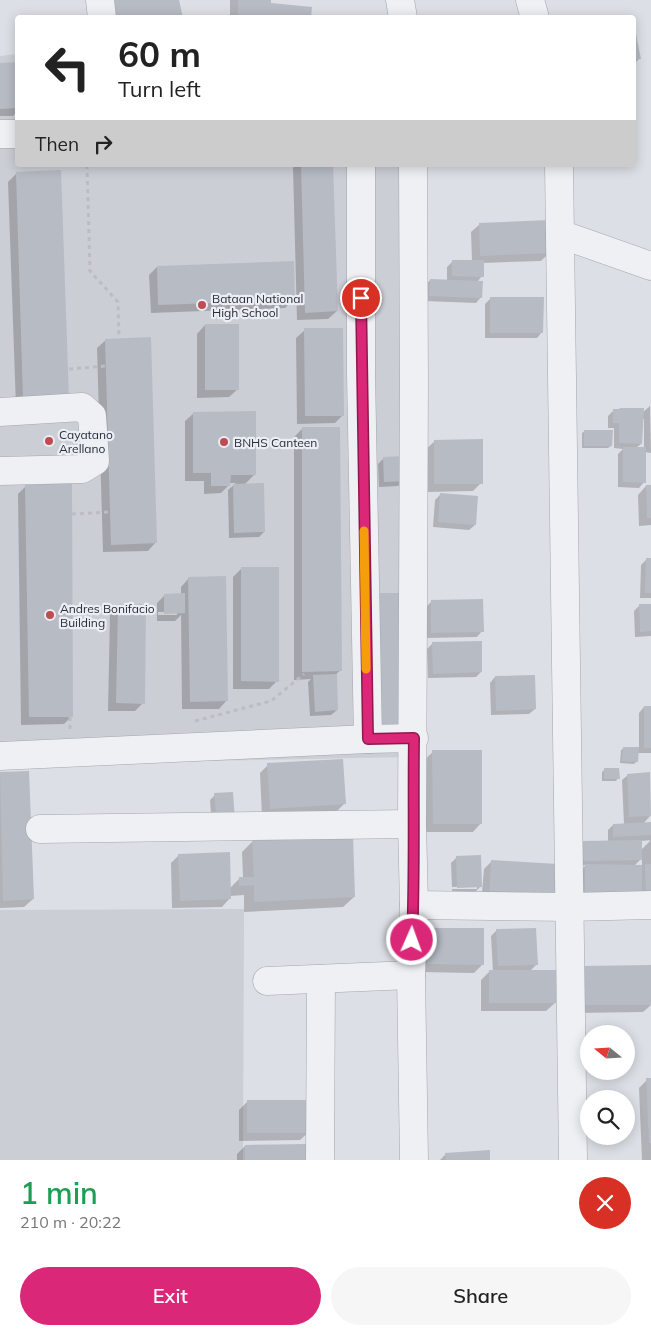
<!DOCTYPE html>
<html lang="en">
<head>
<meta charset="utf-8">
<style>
  body { margin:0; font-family:Mulish,sans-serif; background:#f6f6f6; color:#222; height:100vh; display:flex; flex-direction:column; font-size:19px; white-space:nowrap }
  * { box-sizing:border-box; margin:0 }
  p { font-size:16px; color:#767676 }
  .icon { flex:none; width:28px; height:28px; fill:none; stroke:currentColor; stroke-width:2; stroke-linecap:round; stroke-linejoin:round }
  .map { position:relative; height:1160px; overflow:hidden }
  .details { display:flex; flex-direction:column; background:#fff; flex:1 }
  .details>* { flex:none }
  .hud { position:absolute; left:15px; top:15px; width:621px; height:152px; border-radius:5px; box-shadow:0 2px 12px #0003; background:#fff; color:#222; overflow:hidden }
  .needle { width:32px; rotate:288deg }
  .fabs { position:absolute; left:580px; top:1025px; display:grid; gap:10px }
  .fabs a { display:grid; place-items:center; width:55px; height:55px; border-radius:50%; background:#fff; box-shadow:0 2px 12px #0003; font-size:25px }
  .pin { position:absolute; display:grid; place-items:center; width:42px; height:42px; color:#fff; margin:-21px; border:2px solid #fff; border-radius:50%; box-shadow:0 1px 5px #0007 }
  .me { position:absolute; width:55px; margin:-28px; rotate:2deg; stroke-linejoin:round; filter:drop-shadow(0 0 4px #0008) }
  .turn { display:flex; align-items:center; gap:18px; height:105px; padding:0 20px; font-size:22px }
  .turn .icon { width:65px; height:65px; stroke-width:2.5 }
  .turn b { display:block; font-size:35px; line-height:42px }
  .then { display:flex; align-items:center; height:48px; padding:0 20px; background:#0003; gap:10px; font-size:19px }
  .round { display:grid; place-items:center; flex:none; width:52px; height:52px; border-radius:26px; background:#f6f6f6 }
  .overview { display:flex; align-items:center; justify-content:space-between; height:85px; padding:0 20px }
  h1 { font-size:30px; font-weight:600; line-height:38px; color:#1e9e55 }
  .primary-button { display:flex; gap:10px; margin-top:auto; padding:10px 20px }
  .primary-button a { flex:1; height:58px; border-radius:30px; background:#db2777; color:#fff; font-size:20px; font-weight:600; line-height:58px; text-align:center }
  .primary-button a+a { background:#f6f6f6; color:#222 }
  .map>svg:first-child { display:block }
  .built { fill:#cbced5 }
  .shadow { fill:#0003; fill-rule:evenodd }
  .building { fill:#b7bbc4 }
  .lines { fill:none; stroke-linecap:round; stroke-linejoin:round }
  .minor-casing { stroke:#a2a6ae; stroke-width:29 }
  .path { stroke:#bbbdc3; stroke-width:3; stroke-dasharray:4 4; stroke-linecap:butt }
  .minor { stroke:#eef0f4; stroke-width:28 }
  .route-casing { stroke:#8e194d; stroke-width:12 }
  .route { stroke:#db2777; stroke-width:9 }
  .slow { stroke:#f59e0b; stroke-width:9 }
  .poi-dot { fill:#bf4c53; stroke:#ebeef3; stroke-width:2 }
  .labels { text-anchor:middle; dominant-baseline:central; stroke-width:4.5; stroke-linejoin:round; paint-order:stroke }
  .poi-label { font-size:12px; fill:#282d39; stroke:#ebeef3; text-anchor:start }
</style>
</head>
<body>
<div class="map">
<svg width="651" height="1160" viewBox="0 0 651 1160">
  <rect width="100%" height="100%" fill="#dcdfe5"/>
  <!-- built -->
  <g class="built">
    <path d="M17,54L18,165H402L408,757L0,765V56Z"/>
    <path d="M244,909L243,1160H0V910Z"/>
  </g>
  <!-- shadow -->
  <g class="shadow">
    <path d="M230,0H270V5L309,18H230Z"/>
    <path d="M634,26L639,59L634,64Z"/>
    <path d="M18,63V111L13,116H0V64Z"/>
    <path d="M295,165H332L337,311L328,319L297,320L293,168Z"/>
    <path d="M16,174L67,398L16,407L8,182Z"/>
    <path d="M480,224L549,253L541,261L482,263V276L477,282L481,297L476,303L424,301L425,286L430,280L447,281V267L453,261H472L471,232Z"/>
    <path d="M157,267L294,300L285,308L151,313L149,275Z"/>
    <path d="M491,298L542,332L537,338H485V304Z"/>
    <path d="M205,325L238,389L229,397L197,398V334Z"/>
    <path d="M305,330L343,415L335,423L297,424L296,338Z"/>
    <path d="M106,340L156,542L148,551L103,552L97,348Z"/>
    <path d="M650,406L651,453L645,452L644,482L639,488L618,487V454L623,449L614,448V428H608V416L614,410L642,413ZM642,419H644V448H636L641,444Z"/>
    <path d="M194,413L255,474L244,485L264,532L259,537L229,538L228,490L236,483H229V485L221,493L204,494V481H185V421Z"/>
    <path d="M302,429L341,670L335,675L337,710L331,715L310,716L308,682L311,679L294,680V437Z"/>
    <path d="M585,431L611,446L608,448H582V433Z"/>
    <path d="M435,441L481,483L473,491L427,492L426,449Z"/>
    <path d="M384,458L403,481L398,486L379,487L378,464Z"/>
    <path d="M26,486L72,716L64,724L21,725L18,494Z"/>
    <path d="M646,486H651V525L639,526L638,495Z"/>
    <path d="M440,495L475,525L469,530L433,527L435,500Z"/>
    <path d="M647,559H651V598H640L641,565Z"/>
    <path d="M242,568L277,681L269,689H233V577Z"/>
    <path d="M189,578L227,700L219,709H182L181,615L175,621H157V603L165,595H181V587ZM158,612H177V615H158Z"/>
    <path d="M431,602L482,631L477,637L426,638V607Z"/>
    <path d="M118,605L143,703L135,711H108L110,613Z"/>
    <path d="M640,605H651V636L635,637L634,611Z"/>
    <path d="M433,643L481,672L476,677L428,678L427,649Z"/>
    <path d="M495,677L535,709L529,714L491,715L490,683Z"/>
    <path d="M644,707H651V753H637V761L634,764L620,763L621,750L624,748L639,749V713Z"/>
    <path d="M433,752L481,823L473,832H425L424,760Z"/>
    <path d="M268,765L344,804L336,812L262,817L260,773Z"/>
    <path d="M604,770L618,778L616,781H602V772Z"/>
    <path d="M28,772L33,899L24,907L0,908V773Z"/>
    <path d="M628,775L650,816L643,824L651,823V905L580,900V871L586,865L578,866V848L583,842H608V830L613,825L624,824L622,780ZM651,840L641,850V841ZM642,858V866H634Z"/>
    <path d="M232,793L212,827L210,800L215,795Z"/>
    <path d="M253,841L354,897L343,907L244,912V895L230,896V898L222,907L172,908L171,863L179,855L230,888L239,879L243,878L242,852Z"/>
    <path d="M457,857L480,887L475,892L452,893V889H477V886L452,887L451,863Z"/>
    <path d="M492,861L557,865L481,905L484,869Z"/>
    <path d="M428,929L483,964L474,973L419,972L420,937Z"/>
    <path d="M497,930L536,965L530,971L555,1003L546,1011H481V980L489,972H493L491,936Z"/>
    <path d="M651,967V1005L643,1012L574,1013V975Z"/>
    <path d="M651,1079V1160H642L639,1088L647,1080Z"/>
    <path d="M248,1101L309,1132L300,1140L239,1141V1110Z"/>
    <path d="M245,1146L308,1160H237V1154Z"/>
    <path d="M446,1154L489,1160H440Z"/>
  </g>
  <!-- building -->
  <g class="building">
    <path d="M113,0H179L183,18H116Z"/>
    <path d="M238,0H271V3L312,7L311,18H238Z"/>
    <path d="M634,24L641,59L634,60Z"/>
    <path d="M18,62V108L0,109V63Z"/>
    <path d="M301,165H333L338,311L305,313Z"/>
    <path d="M61,170L69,399L23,400L16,172Z"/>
    <path d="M550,220L551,253L480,256L479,223Z"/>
    <path d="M452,260H484V277L452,276Z"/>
    <path d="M294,261L295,300L158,305L157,266Z"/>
    <path d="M430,279L483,281L482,298L429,296Z"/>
    <path d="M490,297H544L543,333H490Z"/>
    <rect x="205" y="324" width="34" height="66"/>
    <path d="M304,328H343L344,416H305Z"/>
    <path d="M151,337L157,543L111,545L105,339Z"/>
    <path d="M620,408H644L642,444L619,443V423H613V409H619Z"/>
    <path d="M256,411V475H231L230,486H211V473H193V412Z"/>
    <path d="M302,427H340L342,671L302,672Z"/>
    <path d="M584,430H613L612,446H584Z"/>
    <path d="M483,439V484H434V440Z"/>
    <path d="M623,447H646V483L623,482Z"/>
    <path d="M404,456L405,481L384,482L383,457Z"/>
    <path d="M72,483L73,717H29L25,485Z"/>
    <path d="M264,483L265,532L234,533L233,484Z"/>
    <path d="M646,485H651V518H647Z"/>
    <path d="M440,493L478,496L476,525L438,522Z"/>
    <path d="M646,558H651V593H645Z"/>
    <path d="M241,567H279V682L241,681Z"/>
    <path d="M226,576L228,701L190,702L188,577Z"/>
    <path d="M185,593V613L164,614V594Z"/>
    <path d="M375,593H401L403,729L377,730Z"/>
    <path d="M483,599L484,632L431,633V600Z"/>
    <path d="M118,604H146L145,704L116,703Z"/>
    <path d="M639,604H651V631L640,632Z"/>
    <path d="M482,641V672L433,674L432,642Z"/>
    <path d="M337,674L338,710L315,712L313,675Z"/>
    <path d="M535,675L536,709L496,711L495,676Z"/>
    <rect x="644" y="706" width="7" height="42"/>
    <path d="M623,747H639L638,762L622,761Z"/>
    <path d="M432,750H482V824H433Z"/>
    <path d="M343,759L346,804L270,809L267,763Z"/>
    <path d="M604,768H619L620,779H604Z"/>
    <path d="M29,771L34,899L3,901L0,772Z"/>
    <path d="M650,772L651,816L629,817L627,774Z"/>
    <path d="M233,792L235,821L217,822L214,793Z"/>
    <path d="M651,822V835L613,837V824Z"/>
    <path d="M353,835L355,897L254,902V885L239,886V877H254L252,840Z"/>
    <path d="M642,840V860L583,861V841Z"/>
    <path d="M230,852L231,899L180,901L178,854Z"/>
    <path d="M481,855L482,887L457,888L456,856Z"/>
    <path d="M491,860L558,864L556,901L489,897Z"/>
    <path d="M585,864L642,865V895H585Z"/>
    <path d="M645,864H651V900H646Z"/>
    <path d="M428,928H484V965L427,964Z"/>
    <path d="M536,928L538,965L498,966L496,929Z"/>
    <path d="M651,965V1005H582V966Z"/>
    <rect x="489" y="970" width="67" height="33"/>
    <path d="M646,1078H651V1143H649Z"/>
    <rect x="247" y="1100" width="63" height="33"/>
    <path d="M309,1144L310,1160H245V1145Z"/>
    <path d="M490,1150V1160H446L445,1153Z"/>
  </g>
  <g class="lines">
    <defs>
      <g id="minor">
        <path d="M100,0L102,18"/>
        <path d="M400,0L403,18"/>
        <path d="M530,0L535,18"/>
        <path d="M0,134H18"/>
        <path d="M413,165L414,382L412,824L414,905L411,975L414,1160"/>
        <path d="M559,165L573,1160"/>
        <path d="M560,234L651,266"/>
        <path d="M0,412L82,407L92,416L95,461L82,469L0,471"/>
        <path d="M368,739L414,738"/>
        <path d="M0,756L368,739L361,374V165"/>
        <path d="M40,829L412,824"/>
        <path d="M414,905L569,907L651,905"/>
        <path d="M267,981L411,975"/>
        <path d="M320,1160L321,979"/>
      </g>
    </defs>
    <!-- minor casing -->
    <use href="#minor" class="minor-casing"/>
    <!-- path -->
    <g class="path">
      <path d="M87,165L90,271L118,302L119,338"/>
      <path d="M69,369L106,366"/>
      <path d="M72,514L110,512"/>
      <path d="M70,717V729"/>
      <path d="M195,721L271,701L304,674"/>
    </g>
    <!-- minor -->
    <use href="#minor" class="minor"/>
  </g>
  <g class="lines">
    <defs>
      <path id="route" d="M361,298L368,739L414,738C413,805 415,873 412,940"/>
    </defs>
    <!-- route casing -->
    <use href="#route" class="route-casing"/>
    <!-- route -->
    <use href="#route" class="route"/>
    <!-- slow -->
    <path class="slow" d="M364,531L366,669"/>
  </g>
  <!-- markers -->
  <g class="poi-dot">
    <circle cx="202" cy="305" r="5"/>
    <circle cx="49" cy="441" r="5"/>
    <circle cx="224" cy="442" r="5"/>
    <circle cx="50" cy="615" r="5"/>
  </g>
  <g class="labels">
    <!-- poi labels -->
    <g class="poi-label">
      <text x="212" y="298">Bataan National<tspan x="212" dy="14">High School</tspan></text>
      <text x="59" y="434">Cayatano<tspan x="59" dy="14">Arellano</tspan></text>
      <text x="234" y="442">BNHS Canteen</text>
      <text x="60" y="608">Andres Bonifacio<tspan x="60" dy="14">Building</tspan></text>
    </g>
  </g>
</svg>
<div class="fabs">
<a><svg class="needle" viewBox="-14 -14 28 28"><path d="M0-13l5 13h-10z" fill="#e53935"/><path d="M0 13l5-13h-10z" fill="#767676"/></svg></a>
<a><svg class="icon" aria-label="search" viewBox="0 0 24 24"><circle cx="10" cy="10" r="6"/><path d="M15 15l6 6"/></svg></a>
</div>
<div class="pin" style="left:361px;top:298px;background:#d93025"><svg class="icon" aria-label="arrive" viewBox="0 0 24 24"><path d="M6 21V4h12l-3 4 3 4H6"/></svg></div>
<svg class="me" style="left:412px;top:940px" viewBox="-20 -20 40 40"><circle r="17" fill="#db2777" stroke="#fff" stroke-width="3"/><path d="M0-11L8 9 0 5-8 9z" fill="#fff"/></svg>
<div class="hud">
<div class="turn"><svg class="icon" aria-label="left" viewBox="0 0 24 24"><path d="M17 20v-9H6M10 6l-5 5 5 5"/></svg><div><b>60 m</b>Turn left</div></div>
<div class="then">Then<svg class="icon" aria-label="right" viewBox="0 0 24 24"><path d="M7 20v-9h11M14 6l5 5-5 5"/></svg></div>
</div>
</div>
<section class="details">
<div class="overview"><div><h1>1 min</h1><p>210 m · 20:22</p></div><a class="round" style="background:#d93025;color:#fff"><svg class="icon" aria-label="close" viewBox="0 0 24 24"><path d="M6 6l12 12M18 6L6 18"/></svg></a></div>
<div class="primary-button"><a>Exit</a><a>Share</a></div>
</section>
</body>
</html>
